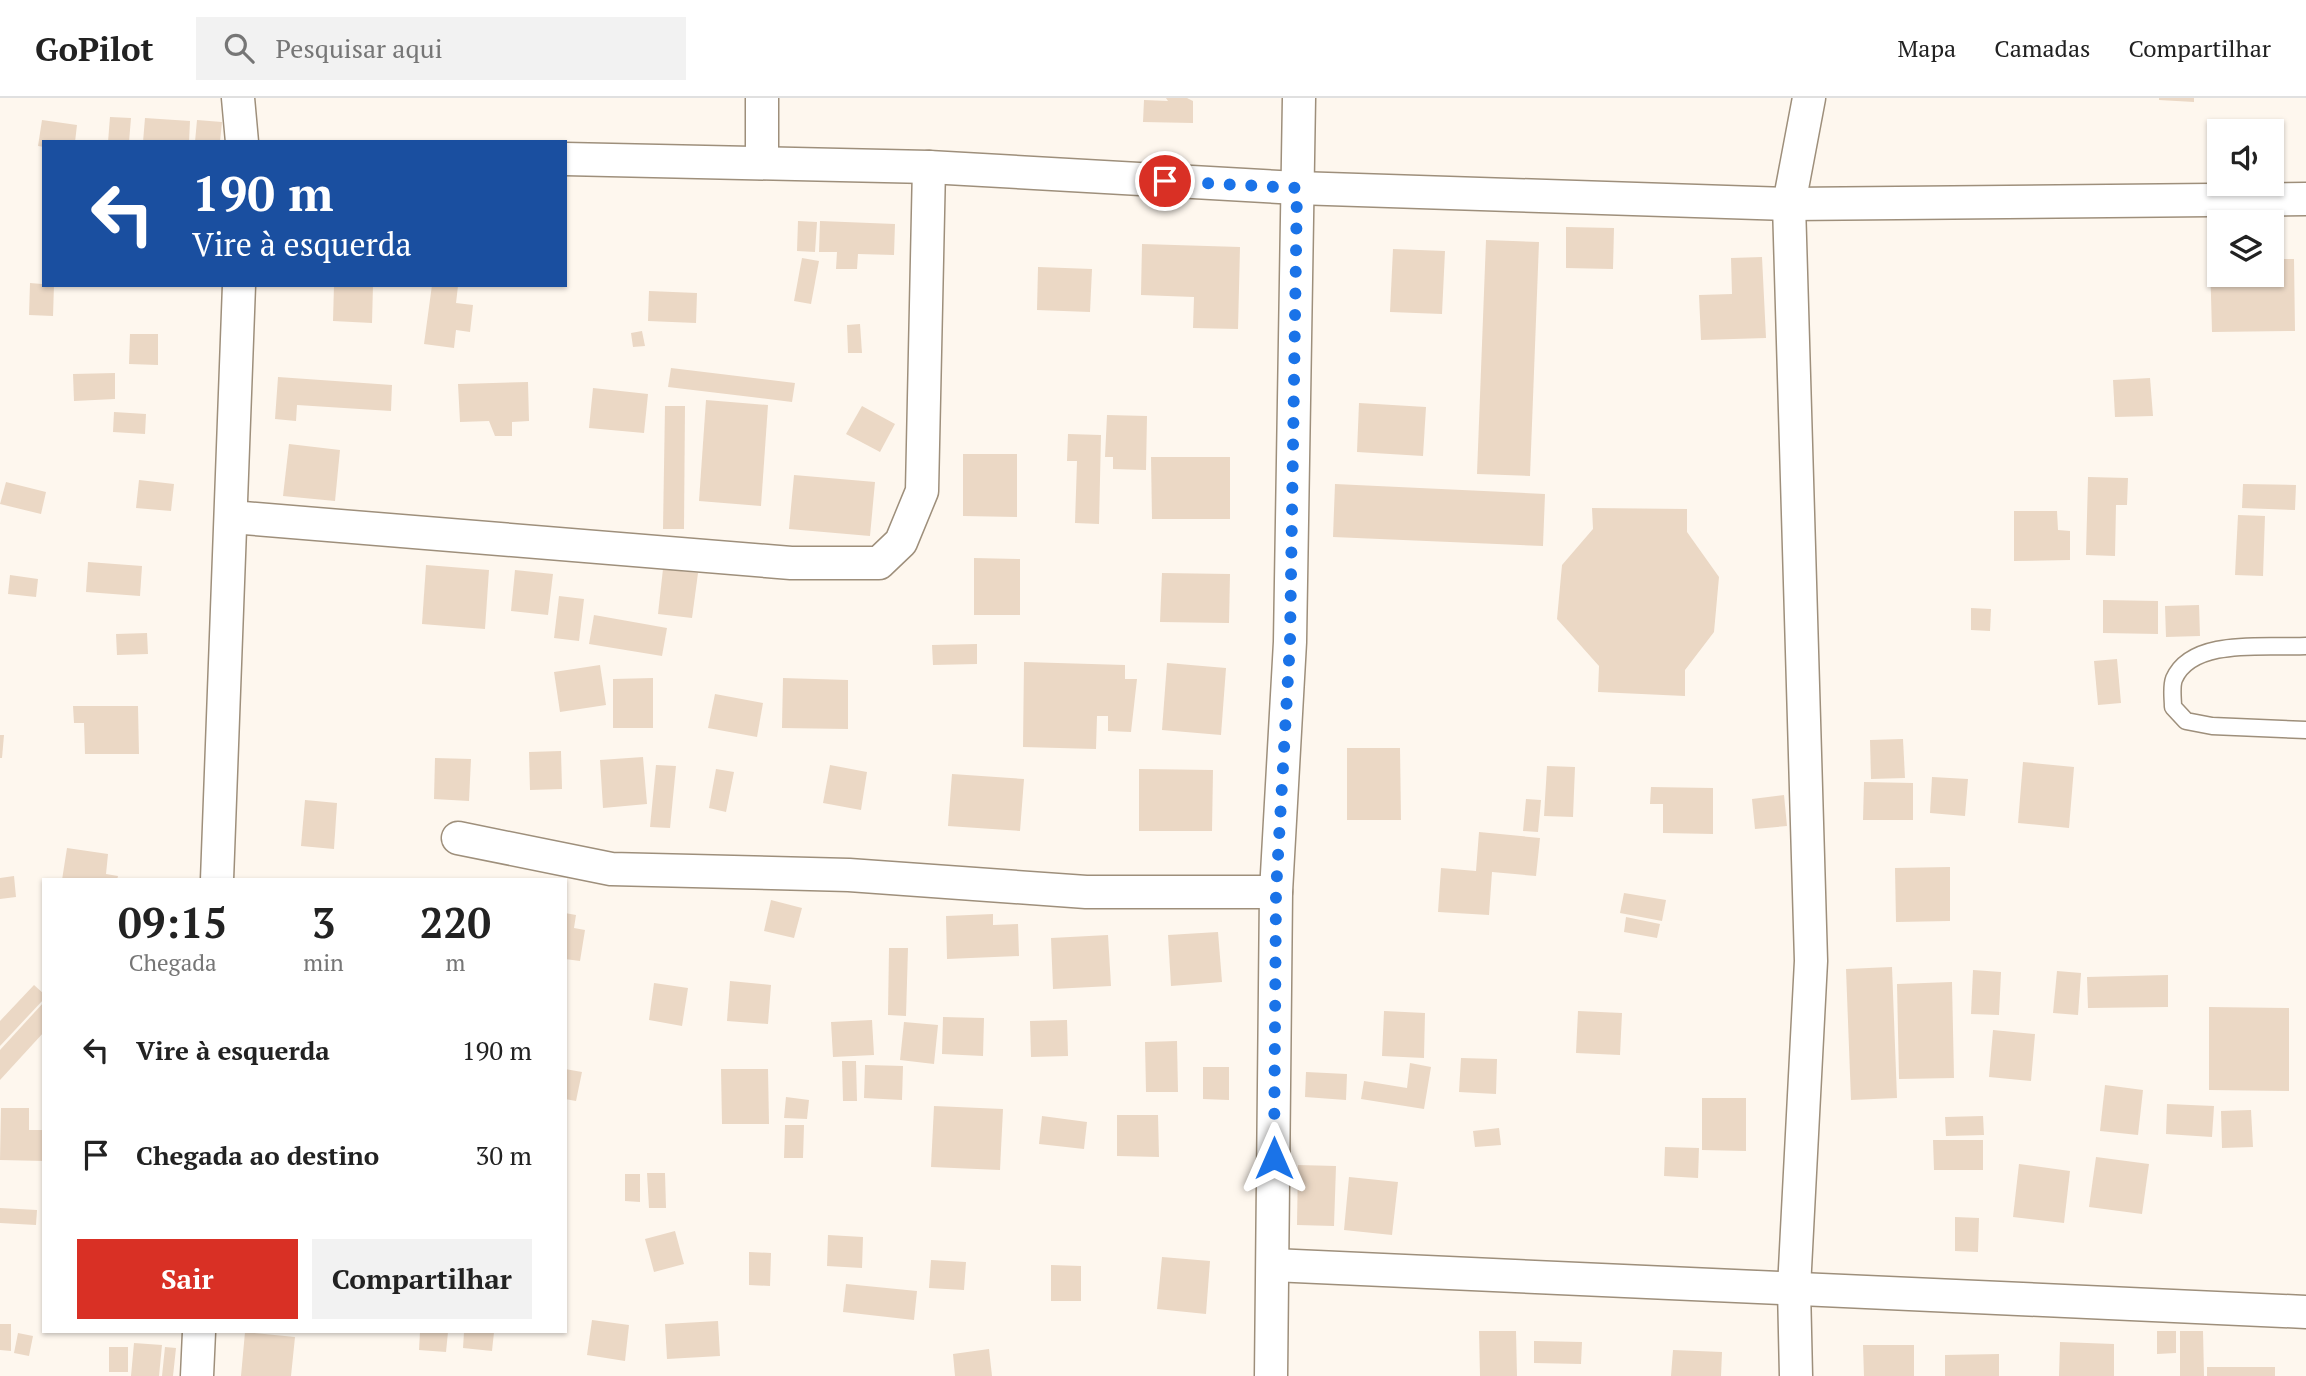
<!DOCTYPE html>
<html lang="pt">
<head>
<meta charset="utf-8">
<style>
  body { margin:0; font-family:"PT Serif",serif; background:#f2f2f2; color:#222; height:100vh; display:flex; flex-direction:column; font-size:26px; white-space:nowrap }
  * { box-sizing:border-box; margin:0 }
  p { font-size:23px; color:#767676 }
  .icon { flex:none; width:38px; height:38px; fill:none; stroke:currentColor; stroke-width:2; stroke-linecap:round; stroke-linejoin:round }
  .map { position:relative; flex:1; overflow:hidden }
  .side { position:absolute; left:42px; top:780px; width:525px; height:455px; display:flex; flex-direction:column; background:#fff; border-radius:0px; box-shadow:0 2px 5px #0004 }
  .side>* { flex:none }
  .hud { position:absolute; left:42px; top:42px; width:525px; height:147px; border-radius:0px; box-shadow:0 2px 5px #0004; background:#1a4fa0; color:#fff; overflow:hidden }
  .buttons { position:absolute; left:2207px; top:21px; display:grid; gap:14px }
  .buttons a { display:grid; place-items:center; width:77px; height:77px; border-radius:0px; background:#fff; box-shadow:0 2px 5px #0004; font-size:35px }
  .pin { position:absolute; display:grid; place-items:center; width:60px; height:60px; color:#fff; margin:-30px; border:4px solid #fff; border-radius:50%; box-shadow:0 2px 7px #0007 }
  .me { position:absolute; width:77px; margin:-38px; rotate:0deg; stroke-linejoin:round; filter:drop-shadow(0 0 5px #0008) }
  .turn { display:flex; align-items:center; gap:24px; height:147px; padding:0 35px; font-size:32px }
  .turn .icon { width:91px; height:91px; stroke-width:2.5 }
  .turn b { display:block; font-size:49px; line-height:60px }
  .eta { display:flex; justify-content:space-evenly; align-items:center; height:119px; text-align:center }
  .eta b { font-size:42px; font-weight:600; line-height:49px }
  .primary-button { display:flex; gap:14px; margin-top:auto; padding:14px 35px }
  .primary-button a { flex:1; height:80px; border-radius:0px; background:#d93025; color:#fff; font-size:28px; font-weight:600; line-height:80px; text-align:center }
  .primary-button a+a { background:#f2f2f2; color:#222 }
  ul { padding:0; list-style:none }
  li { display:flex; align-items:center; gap:21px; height:105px; padding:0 35px }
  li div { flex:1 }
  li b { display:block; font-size:26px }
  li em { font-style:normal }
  header { display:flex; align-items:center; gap:42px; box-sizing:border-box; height:98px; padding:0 35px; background:#fff; border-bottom:2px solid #e0e0e0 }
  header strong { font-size:33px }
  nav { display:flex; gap:38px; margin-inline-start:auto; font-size:24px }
  .search { width:490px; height:63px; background:#f2f2f2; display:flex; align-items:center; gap:18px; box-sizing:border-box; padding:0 24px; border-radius:0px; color:#767676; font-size:26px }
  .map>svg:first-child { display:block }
  .building { fill:#ebd8c5 }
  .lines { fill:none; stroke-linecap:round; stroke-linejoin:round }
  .service-casing { stroke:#9e8f7b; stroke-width:19 }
  .minor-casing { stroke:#9e8f7b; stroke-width:35 }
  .service { stroke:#fff; stroke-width:16 }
  .minor { stroke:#fff; stroke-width:32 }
  .route { stroke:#1a73e8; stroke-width:12; stroke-dasharray:0 21.6 }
</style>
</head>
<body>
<header>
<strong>GoPilot</strong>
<div class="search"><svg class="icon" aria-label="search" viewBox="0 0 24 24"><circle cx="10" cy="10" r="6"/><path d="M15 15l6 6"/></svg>Pesquisar aqui</div>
<nav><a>Mapa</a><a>Camadas</a><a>Compartilhar</a></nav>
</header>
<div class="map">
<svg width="2306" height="1278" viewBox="0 0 2306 1278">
  <rect width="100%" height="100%" fill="#fef7ee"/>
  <!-- building -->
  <g class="building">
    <path d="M1166,0H1187L1193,3V25L1143,24L1144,2L1168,3Z"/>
    <path d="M2159,0H2194V4L2159,2Z"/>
    <path d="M110,19L131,20L129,44H108Z"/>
    <path d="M145,20L190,23L189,44H143Z"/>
    <path d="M42,22L77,27L75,44H44V49L38,48Z"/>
    <path d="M197,22L222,24L220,44H195Z"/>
    <path d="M798,123L817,124L815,154L797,153Z"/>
    <path d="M820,123L895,126L894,157L858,156L857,171H836L837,154H819Z"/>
    <path d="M1566,129L1614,130L1613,171L1566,170Z"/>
    <path d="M1486,142L1539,144L1530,378L1477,376Z"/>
    <path d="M1142,146L1240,149L1238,231L1193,230L1194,199L1141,197Z"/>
    <path d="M1393,151L1445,153L1442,216L1390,214Z"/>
    <path d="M1762,159L1766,240L1701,242L1699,197L1732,196L1731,160Z"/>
    <path d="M802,160L819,163L811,206L794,203Z"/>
    <path d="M2272,161H2294L2295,233L2212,234L2210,162H2219V177H2272Z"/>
    <path d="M1038,169L1092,171L1090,214L1037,212Z"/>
    <path d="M30,185L54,187L53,218L29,217Z"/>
    <path d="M334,187H373L372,225L333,223Z"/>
    <path d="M432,187L458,188L456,205L473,207L470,234L456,232L454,250L424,246Z"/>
    <path d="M649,193L697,195L696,225L648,223Z"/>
    <path d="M860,226L862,255H848L847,227Z"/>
    <path d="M642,233L645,248L633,249L631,235Z"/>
    <path d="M130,236H158V267L129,266Z"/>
    <path d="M671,270L795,285L792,304L668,289Z"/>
    <path d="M115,275V301L74,303L73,276Z"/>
    <path d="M278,279L392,287L391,313L297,307L296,323L275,321Z"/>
    <path d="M2150,280L2153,318L2115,319L2113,282Z"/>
    <path d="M528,284L529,323L512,324V338H495L489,323L460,324L458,286Z"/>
    <path d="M593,290L648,296L644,335L589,330Z"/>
    <path d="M706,302L768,307L761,408L699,403Z"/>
    <path d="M1359,305L1426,309L1423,358L1357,354Z"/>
    <path d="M665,308H685L684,431H663Z"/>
    <path d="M862,308L895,326L880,354L846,336Z"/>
    <path d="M114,314L146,316L145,336L113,334Z"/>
    <path d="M1107,317L1147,318L1146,372L1113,371V359H1105Z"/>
    <path d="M1068,336L1101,337L1099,426L1075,425L1077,363H1067Z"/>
    <path d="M289,346L340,352L335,403L283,398Z"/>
    <path d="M963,356H1017V419L963,418Z"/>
    <path d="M1151,359H1230V421H1152Z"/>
    <path d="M794,377L875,384L870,438L789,431Z"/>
    <path d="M2088,379L2128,380L2127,407H2116L2115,458L2086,457Z"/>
    <path d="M139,382L174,386L171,413L136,410Z"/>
    <path d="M6,384L46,394L41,416L0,406Z"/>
    <path d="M1335,386L1545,396L1543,448L1333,439Z"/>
    <path d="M2243,386L2296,387L2295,412L2242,410Z"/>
    <path d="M1592,410L1687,411V434L1719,479L1714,534L1685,572V598L1598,594L1599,568L1557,521L1562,467L1593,431Z"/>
    <path d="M2014,413H2057L2058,432L2070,433V462L2014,463Z"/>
    <path d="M2238,417L2265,418L2263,478L2235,477Z"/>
    <path d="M974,460L1020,461V517H974Z"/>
    <path d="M88,464L142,468L140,498L86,494Z"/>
    <path d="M426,467L489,472L485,531L422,526Z"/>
    <path d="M663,471L698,475L692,520L658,516Z"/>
    <path d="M515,472L553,476L548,517L511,513Z"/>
    <path d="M1162,475L1230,476L1229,525L1160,524Z"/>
    <path d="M10,477L38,481L36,499L8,496Z"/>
    <path d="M559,498L584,501L579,543L554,540Z"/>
    <path d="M2103,502L2158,503V536L2103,535Z"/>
    <path d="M2199,507L2200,538L2166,539L2165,508Z"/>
    <path d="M1971,510L1991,511L1990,533L1971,532Z"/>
    <path d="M594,517L667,530L662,558L589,546Z"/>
    <path d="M147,535L148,556L117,557L116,536Z"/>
    <path d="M977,546V566L933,567L932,547Z"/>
    <path d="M2117,561L2121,605L2098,607L2094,563Z"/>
    <path d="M1024,564L1125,567V581H1137L1131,634L1108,633V618H1097L1096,651L1023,649Z"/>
    <path d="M1167,565L1226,570L1221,637L1162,632Z"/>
    <path d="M600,567L606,607L560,614L554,574Z"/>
    <path d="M653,580V630H613V581Z"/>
    <path d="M783,580L848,582V631L782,630Z"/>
    <path d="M715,596L763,605L757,639L708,630Z"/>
    <path d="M73,608H138L139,656H85L84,625H74Z"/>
    <path d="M0,637H4L2,660H0Z"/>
    <path d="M1903,641L1905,680L1871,681L1870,642Z"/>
    <path d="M1347,650H1400L1401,722H1347Z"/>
    <path d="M561,653L562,691L530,692L529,654Z"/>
    <path d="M643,659L647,706L603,710L600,662Z"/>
    <path d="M435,660L471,661L469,703L434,701Z"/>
    <path d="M2023,664L2074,669L2069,730L2018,725Z"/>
    <path d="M656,667L676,668L670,730L650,729Z"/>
    <path d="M830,667L867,674L861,712L823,705Z"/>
    <path d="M1547,668L1575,669L1573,719L1544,718Z"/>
    <path d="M716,671L734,674L726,714L709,710Z"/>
    <path d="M1139,671L1213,672L1212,733H1139Z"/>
    <path d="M952,676L1024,681L1020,733L948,728Z"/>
    <path d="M1932,679L1968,681L1965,718L1930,715Z"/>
    <path d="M1864,684L1913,685V722H1863Z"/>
    <path d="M1651,689L1713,690V736L1663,735V706H1650Z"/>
    <path d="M1784,697L1787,728L1755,731L1752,701Z"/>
    <path d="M1526,701L1541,702L1538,734L1523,733Z"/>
    <path d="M305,702L337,705L334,751L301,748Z"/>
    <path d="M1479,734L1540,740L1536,778L1492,774L1489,817L1438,814L1441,770L1476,773Z"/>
    <path d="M67,750L108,756L106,776L118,778L117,782H62Z"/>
    <path d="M1950,769V823L1896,824L1895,770Z"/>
    <path d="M14,778L16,799L0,801V780Z"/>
    <path d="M1624,795L1666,802L1662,823L1620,815Z"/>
    <path d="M771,802L802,810L794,840L764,833Z"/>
    <path d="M565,815L576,817L574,830L585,832L580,863L565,861Z"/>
    <path d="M993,816V827L1018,826L1019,858L947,861L946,818Z"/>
    <path d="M1626,819L1660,826L1657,840L1624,834Z"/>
    <path d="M1218,834L1222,884L1171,888L1168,837Z"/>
    <path d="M1108,837L1111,888L1053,891L1051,840Z"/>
    <path d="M889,850H908L906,918L888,917Z"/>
    <path d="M1892,869L1897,1000L1851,1002L1846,871Z"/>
    <path d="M1973,872L2001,874L1999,917L1971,916Z"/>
    <path d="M2057,873L2081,875L2078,917L2053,915Z"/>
    <path d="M2168,877V909L2088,910L2087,879Z"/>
    <path d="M730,883L771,887L768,926L727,923Z"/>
    <path d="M1952,884L1954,980L1899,981L1897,886Z"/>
    <path d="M654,885L688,890L682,928L649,922Z"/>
    <path d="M34,887L44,896V901L0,948V923Z"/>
    <path d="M44,904V934L0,982V952Z"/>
    <path d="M2209,909L2289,910V993L2209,992Z"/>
    <path d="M1384,913L1425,915L1424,960L1382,958Z"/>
    <path d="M1578,913L1622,915L1620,957L1576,955Z"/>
    <path d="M943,919L984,920L983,958L942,956Z"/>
    <path d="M872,922L874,957L833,959L831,924Z"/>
    <path d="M1067,922L1068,958L1031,959L1030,923Z"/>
    <path d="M904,924L938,927L934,966L900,962Z"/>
    <path d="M1993,932L2035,936L2031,983L1989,979Z"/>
    <path d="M1177,943L1178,994H1146L1145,944Z"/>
    <path d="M1461,960L1497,961L1496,996L1459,994Z"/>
    <path d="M842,963H856L857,1003H843Z"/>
    <path d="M1410,965L1431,969L1424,1011L1361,1001L1364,983L1407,990Z"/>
    <path d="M865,967L903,968L902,1002L864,1000Z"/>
    <path d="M1203,969H1229V1002L1203,1001Z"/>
    <path d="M565,971L582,974L576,1003L565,1001Z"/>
    <path d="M721,971H768L769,1026H722Z"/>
    <path d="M1306,974L1347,976L1346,1002L1305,999Z"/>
    <path d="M2105,987L2143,992L2138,1037L2100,1033Z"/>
    <path d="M786,999L809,1002L807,1021L784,1020Z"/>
    <path d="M1702,1000H1746V1053L1702,1052Z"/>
    <path d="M2167,1006L2214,1008L2212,1039L2166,1036Z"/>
    <path d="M934,1008L1003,1011L1000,1072L931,1069Z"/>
    <path d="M1,1010H29V1032H44V1063L0,1062Z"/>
    <path d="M2251,1012L2253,1049L2222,1050L2221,1013Z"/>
    <path d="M1117,1017H1158L1159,1059L1117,1058Z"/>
    <path d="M1042,1018L1087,1024L1084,1051L1039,1046Z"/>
    <path d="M1983,1018L1984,1037L1946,1038L1945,1019Z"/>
    <path d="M785,1027H804L803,1060H784Z"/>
    <path d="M1499,1030L1501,1047L1475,1049L1473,1033Z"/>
    <path d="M1933,1042H1983V1072H1934Z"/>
    <path d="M1665,1049L1699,1050L1698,1080L1664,1078Z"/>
    <path d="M2096,1059L2149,1066L2142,1116L2089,1109Z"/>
    <path d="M2019,1066L2070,1073L2064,1125L2013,1119Z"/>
    <path d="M1298,1067L1336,1068L1334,1128L1297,1127Z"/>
    <path d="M647,1075H665L666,1110H649Z"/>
    <path d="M625,1076H640V1104L625,1103Z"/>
    <path d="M1349,1079L1398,1084L1392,1137L1344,1132Z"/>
    <path d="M0,1110L37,1112L36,1127L0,1125Z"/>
    <path d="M1955,1119L1979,1120L1978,1154L1955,1153Z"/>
    <path d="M675,1133L684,1166L654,1174L645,1141Z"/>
    <path d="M828,1137L863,1139L862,1170L827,1168Z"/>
    <path d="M749,1154L771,1155L770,1188L749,1187Z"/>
    <path d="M1162,1159L1210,1163L1206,1216L1157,1211Z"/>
    <path d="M931,1162L966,1164L964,1192L929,1190Z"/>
    <path d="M1051,1167L1081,1168V1203H1051Z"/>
    <path d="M846,1186L917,1193L914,1222L843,1214Z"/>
    <path d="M592,1222L629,1227L625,1263L587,1257Z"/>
    <path d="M718,1223L720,1258L667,1261L665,1226Z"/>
    <path d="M0,1226H11V1253L0,1252Z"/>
    <path d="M1479,1233H1516L1517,1278H1480Z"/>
    <path d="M2157,1233H2176V1255L2157,1256Z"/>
    <path d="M2180,1233H2203L2204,1278H2180Z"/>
    <path d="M245,1234L295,1239L291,1278H241Z"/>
    <path d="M420,1234H448L446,1254L419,1252Z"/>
    <path d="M464,1234H494L492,1253L463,1250Z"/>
    <path d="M18,1235L33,1238L29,1258L14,1255Z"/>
    <path d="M1534,1243L1582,1244L1581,1266L1534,1265Z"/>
    <path d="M2060,1244L2114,1246V1278H2059Z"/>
    <path d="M134,1245L162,1247L159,1278H131Z"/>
    <path d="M1863,1247H1914V1278H1864Z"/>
    <rect x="109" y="1249" width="19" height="25"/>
    <path d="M165,1249L176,1250L173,1278H162Z"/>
    <path d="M989,1251L992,1278H955L953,1256Z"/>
    <path d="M1673,1252L1722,1254L1721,1278H1671Z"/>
    <path d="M1999,1256V1278H1945V1257Z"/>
    <rect x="2207" y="1269" width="68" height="9"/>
  </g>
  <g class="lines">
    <defs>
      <path id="service" d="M2306,548C2267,550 2192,539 2174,581C2171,589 2173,601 2173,609L2186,623L2212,628L2306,632"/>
      <g id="minor">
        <path d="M238,0L242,44"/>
        <path d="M565,61L929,69L1297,90L1789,106L2306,101"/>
        <path d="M762,65V0"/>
        <path d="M231,419L791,465H879L901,444L922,393L929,69"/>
        <path d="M458,740L611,771L849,777L1086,794H1276"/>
        <path d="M217,782L239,187"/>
        <path d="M1273,1167L2306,1214"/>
        <path d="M197,1278L199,1234"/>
        <path d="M1271,1278L1276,794L1290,544L1299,0"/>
        <path d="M1796,1278L1794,1190L1811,863L1789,106L1809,0"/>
      </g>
    </defs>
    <!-- service casing -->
    <use href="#service" class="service-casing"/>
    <!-- minor casing -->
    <use href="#minor" class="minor-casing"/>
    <!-- service -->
    <use href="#service" class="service"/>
    <!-- minor -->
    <use href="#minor" class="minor"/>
  </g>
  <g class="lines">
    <!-- route -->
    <path class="route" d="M1165,83L1297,90L1290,544L1276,794L1274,1060"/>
  </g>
</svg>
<div class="buttons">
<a><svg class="icon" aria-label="sound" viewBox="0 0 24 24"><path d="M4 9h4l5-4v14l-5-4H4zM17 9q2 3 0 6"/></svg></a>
<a><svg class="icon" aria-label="layers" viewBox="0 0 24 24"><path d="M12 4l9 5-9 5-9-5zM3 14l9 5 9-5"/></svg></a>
</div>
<div class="pin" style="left:1165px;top:83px;background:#d93025"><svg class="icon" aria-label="arrive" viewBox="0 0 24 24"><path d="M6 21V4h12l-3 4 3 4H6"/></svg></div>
<svg class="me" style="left:1274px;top:1060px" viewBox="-20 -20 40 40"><path d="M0-17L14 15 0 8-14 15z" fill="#1a73e8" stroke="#fff" stroke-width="4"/></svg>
<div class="hud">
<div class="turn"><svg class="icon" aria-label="left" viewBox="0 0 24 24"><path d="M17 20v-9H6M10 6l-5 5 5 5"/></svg><div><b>190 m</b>Vire à esquerda</div></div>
</div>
<section class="side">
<div class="eta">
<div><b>09:15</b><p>Chegada</p></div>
<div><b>3</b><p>min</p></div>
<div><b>220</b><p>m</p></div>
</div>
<ul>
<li><svg class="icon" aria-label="left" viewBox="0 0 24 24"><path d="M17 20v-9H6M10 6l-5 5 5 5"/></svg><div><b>Vire à esquerda</b></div><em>190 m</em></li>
<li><svg class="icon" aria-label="arrive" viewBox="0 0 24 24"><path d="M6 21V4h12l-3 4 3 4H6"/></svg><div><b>Chegada ao destino</b></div><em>30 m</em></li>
</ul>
<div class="primary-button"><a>Sair</a><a>Compartilhar</a></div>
</section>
</div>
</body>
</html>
